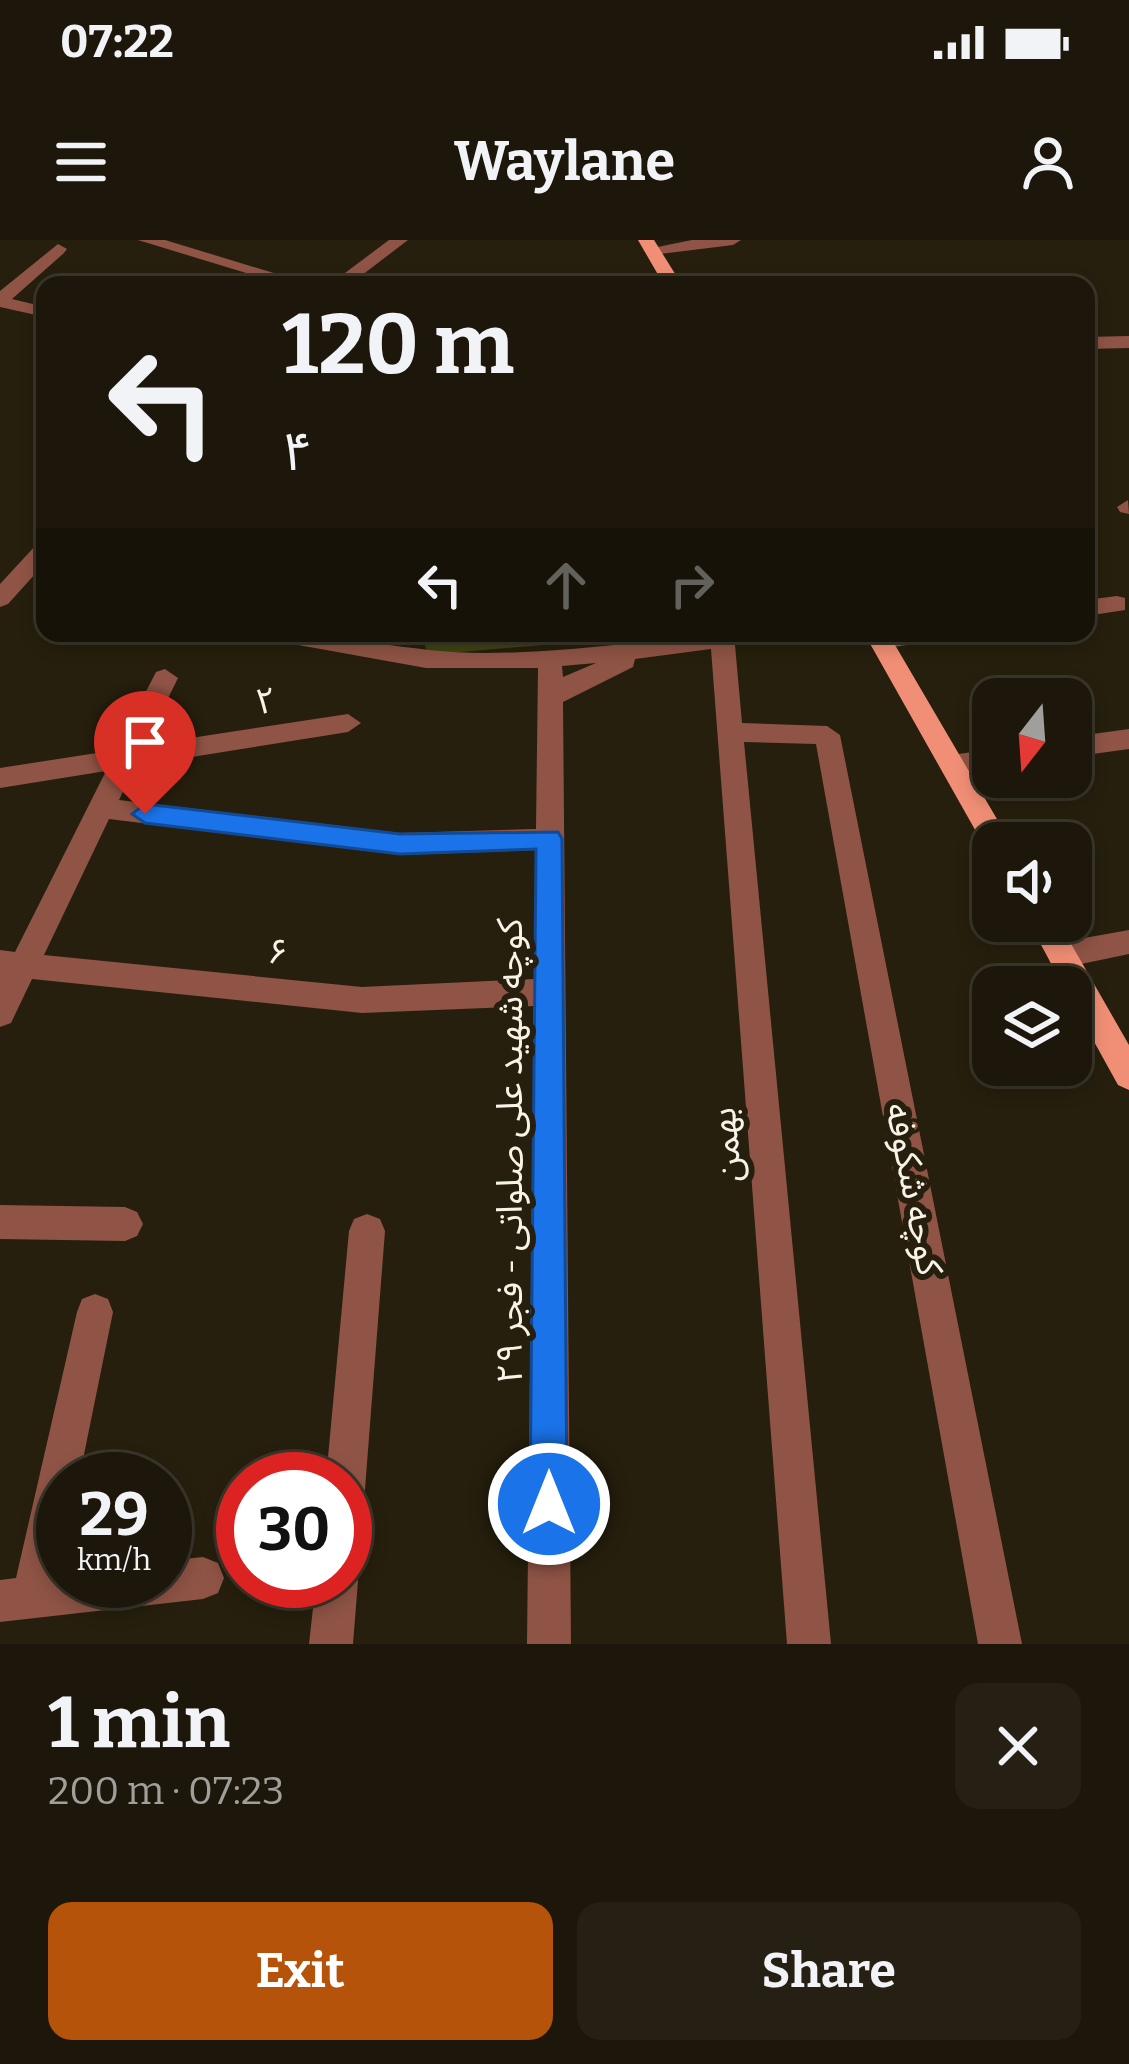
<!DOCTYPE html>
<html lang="en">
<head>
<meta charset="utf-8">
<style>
  body { margin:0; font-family:Bitter,"Noto Sans Arabic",serif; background:#252013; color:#f1f3f6; height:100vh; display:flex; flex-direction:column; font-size:45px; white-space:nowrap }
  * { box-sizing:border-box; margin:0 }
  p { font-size:39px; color:#a09f9c }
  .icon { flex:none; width:66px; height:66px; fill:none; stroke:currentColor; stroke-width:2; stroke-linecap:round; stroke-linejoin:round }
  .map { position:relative; height:1404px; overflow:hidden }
  .side { display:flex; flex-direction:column; background:#1c170a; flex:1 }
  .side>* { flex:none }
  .banner { position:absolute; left:36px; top:36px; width:1059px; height:366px; border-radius:24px; box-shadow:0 6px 18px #0003,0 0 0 3px #3a362b; background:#1c170a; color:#f1f3f6; overflow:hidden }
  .needle { width:78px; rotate:197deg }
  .tools { position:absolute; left:972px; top:438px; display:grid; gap:24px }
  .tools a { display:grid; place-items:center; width:120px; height:120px; border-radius:24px; background:#1c170a; box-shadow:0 6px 18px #0003,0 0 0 3px #3a362b; font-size:60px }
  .speed { position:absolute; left:36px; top:1212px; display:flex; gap:24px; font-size:60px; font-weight:700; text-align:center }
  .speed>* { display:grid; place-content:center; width:156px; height:156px; border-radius:50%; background:#1c170a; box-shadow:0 6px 18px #0003,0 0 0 3px #3a362b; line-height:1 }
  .speed small { font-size:30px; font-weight:400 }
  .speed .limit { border:18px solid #d22; background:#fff; color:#111 }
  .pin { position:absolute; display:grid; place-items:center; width:102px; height:102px; color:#fff; margin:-123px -51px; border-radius:50% 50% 50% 0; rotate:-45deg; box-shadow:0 0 12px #0007 }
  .pin .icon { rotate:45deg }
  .me { position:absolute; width:132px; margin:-66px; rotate:0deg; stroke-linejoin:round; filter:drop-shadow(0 0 9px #0008) }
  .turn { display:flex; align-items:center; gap:42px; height:252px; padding:0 48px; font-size:54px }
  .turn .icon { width:156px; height:156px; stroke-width:2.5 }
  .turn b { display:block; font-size:84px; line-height:102px }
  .lanes { display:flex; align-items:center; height:114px; padding:0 48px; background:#0003; justify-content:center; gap:60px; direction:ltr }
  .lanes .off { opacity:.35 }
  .round { display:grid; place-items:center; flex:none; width:126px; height:126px; border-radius:24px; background:#252013 }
  .headline { display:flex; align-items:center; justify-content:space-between; height:204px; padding:0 48px }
  h1 { font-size:72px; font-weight:700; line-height:90px }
  .action { display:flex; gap:24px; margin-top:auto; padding:24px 48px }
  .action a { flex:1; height:138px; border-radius:24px; background:#b45309; color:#fff; font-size:48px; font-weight:700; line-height:138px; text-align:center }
  .action a+a { background:#252013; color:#f1f3f6 }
  .status { display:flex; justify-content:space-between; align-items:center; height:84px; padding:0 60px; background:#1c170a; direction:ltr }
  .status svg { height:33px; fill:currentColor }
  header { display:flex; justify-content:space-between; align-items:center; height:156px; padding:0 48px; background:#1c170a; font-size:54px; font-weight:700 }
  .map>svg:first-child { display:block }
  .green { fill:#3e4410 }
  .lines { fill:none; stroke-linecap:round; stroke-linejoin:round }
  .minor { fill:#8f5445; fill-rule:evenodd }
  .major { fill:#f18f76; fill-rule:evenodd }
  .route { fill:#1a73e8; stroke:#114b97; stroke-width:3 }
  .labels { text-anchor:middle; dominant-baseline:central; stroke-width:12; stroke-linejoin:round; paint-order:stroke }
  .street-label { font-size:36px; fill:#f7f3e7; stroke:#261f0d }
</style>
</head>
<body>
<div class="status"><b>07:22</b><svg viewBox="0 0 49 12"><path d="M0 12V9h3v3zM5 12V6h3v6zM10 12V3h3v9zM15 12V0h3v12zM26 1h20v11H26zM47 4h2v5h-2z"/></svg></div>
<header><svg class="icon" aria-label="menu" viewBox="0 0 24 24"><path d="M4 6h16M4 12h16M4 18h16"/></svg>Waylane<svg class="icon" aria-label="person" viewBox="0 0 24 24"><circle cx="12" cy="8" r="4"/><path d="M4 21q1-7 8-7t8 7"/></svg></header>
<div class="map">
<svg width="1129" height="1404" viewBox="0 0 1129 1404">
  <rect width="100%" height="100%" fill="#261f0d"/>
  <!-- green -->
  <path class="green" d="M423,393H683L427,415Z"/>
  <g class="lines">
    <!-- minor -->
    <g class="minor">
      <path d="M138,0H165L313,45H285Z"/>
      <path d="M389,0H408L349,45H329Z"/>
      <path d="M692,0H741L733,5L652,15L643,10Z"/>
      <path d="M58,4L67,9L64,13L12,59L45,67V77L0,67V51Z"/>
      <path d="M1129,96V108L1086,109V97Z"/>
      <path d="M1128,260L1129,274L1120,272L1117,267Z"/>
      <path d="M45,302V323L8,364L0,367V344L37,304Z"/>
      <path d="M1117,356L1125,358V370L1086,376V360Z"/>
      <path d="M264,393C338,393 410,413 485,413C584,413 682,393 781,393L769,401L735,405L742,483L827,486L840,495L1022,1404H978L816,504L744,502L831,1404H787L711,409L635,419L633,427L563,462L571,1404H527L534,766L362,773L32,739L11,783L0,787V710L15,712L106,531L0,548V528L116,510L156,432L165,429L178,438L145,505L348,474L361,483L348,492L135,526L119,560L400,593L536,589L538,428H426L276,401ZM596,423L563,437L562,426ZM109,579L400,615L536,610L534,739L362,747L44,715Z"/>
      <path d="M880,393H944L932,401L881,409L869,401Z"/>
      <path d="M1129,489V509L1071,517V497Z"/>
      <path d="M993,509V529L952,535L939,525L952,515Z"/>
      <path d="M1129,690V714L1062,728L1051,724L1047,715L1051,706L1062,702Z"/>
      <path d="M0,965L125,967L137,972L143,984L137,996L125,1001L0,999Z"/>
      <path d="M367,974L380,979L385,991L365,1249L359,1263L345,1269V1239H326L349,991L354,979Z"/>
      <path d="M95,1054L108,1059L113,1072L79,1239H63L59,1333H63V1341H165V1321L203,1317L218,1323L224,1338L218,1353L203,1359L0,1382V1340L16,1338L77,1072L82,1059Z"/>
      <path d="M345,1323L352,1326L358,1341L353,1404H309L316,1341H345Z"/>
    </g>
    <!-- major -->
    <g class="major">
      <path d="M638,0H654L682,45H664Z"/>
      <path d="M864,393H888L1011,603H993V613L987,611Z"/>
      <path d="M1028,681H1058L1129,805V850L1118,845L1071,760V747H1064Z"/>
    </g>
  </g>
  <!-- route -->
  <path class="route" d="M145,564L400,594L558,592L562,599L567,1264L562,1277L549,1283L536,1277L530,1264L536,609L400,614L145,583L132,574Z"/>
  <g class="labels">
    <!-- street labels -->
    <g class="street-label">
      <text transform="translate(266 461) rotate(-10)">۲</text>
      <text transform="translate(278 712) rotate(6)">۶</text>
      <text transform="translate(726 905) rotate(-95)">بهمن</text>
      <text transform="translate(510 911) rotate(-90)">کوچه شهید علی صلواتی - فجر ۲۹</text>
      <text transform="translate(914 949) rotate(79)">کوچه شکوفه</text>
    </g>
  </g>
</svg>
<div class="tools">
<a><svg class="needle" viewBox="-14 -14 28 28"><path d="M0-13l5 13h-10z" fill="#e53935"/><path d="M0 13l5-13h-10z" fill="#a09f9c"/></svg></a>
<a><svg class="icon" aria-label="sound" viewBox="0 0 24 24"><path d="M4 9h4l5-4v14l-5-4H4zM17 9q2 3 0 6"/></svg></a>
<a><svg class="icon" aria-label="layers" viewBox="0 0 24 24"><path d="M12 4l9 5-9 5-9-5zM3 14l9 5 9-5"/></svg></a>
</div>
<div class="speed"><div>29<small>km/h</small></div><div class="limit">30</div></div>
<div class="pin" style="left:145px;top:574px;background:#d93025"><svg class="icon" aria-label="arrive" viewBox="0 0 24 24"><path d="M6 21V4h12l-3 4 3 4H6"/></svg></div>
<svg class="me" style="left:549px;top:1264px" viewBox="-20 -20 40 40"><circle r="17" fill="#1a73e8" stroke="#fff" stroke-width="3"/><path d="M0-11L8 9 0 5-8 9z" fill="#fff"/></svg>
<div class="banner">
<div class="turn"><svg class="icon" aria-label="left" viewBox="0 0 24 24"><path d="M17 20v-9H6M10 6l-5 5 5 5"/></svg><div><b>120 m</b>۴</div></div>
<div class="lanes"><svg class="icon" aria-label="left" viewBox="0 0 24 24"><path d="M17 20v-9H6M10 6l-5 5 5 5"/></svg><svg class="icon off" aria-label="ahead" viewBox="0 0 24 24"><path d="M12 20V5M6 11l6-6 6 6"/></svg><svg class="icon off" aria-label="right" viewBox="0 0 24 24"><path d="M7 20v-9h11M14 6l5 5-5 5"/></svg></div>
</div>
</div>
<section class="side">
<div class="headline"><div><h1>1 min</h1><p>200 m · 07:23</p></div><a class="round"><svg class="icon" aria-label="close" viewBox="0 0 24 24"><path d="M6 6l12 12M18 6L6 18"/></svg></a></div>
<div class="action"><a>Exit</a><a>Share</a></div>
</section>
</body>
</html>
